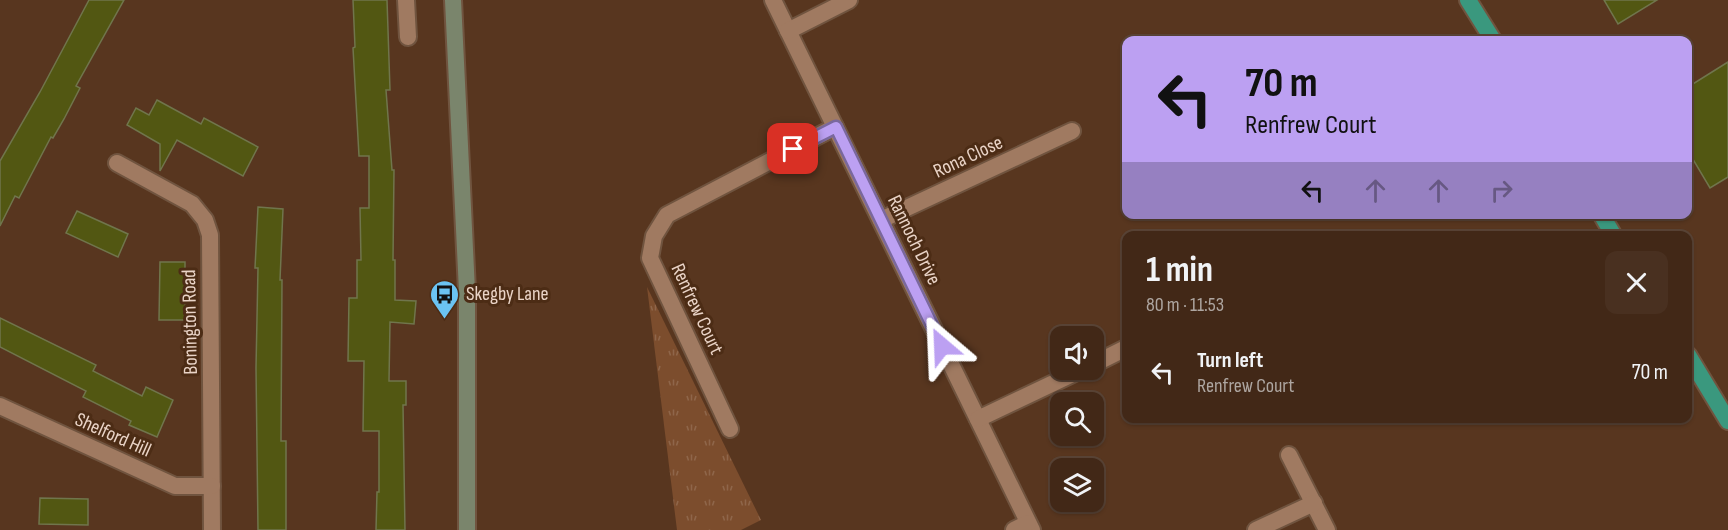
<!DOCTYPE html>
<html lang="en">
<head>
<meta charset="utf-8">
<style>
  body { margin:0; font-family:"Sofia Sans Condensed",sans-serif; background:#493020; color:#f1f3f6; height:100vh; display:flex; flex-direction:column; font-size:22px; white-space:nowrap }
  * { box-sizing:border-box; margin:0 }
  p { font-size:20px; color:#aea6a1 }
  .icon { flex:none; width:33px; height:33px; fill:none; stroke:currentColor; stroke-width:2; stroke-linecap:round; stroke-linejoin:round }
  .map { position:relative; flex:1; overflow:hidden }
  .panel { position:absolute; left:1122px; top:231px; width:570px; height:192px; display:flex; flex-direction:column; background:#422817; border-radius:12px; box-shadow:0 2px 4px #0004,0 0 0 2px #5a4436 }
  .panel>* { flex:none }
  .top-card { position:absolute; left:1122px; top:36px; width:570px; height:183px; border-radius:12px; box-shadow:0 2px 4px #0004,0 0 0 2px #5a4436; background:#bca0f2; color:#111; overflow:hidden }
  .fabs { position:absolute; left:1050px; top:326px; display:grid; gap:12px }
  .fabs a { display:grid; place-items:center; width:54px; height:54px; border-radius:12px; background:#422817; box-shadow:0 2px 4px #0004,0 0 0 2px #5a4436; font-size:30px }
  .pin { position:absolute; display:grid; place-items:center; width:51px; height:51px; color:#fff; margin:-26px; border-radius:12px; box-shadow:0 3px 9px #0006 }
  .me { position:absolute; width:66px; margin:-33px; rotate:334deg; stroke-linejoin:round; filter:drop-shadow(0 0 4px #0008) }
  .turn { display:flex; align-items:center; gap:21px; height:126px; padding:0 24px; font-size:27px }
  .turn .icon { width:78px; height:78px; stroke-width:2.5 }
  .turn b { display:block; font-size:42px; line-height:51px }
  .lanes { display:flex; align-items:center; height:57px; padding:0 24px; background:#0003; justify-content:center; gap:30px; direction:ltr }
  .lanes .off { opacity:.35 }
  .round { display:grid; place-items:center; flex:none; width:63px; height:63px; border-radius:12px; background:#493020 }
  .headline { display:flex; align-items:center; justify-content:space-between; height:102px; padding:0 24px }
  h1 { font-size:36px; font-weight:700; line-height:45px }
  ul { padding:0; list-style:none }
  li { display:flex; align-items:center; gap:18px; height:78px; padding:0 24px }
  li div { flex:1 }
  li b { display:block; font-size:22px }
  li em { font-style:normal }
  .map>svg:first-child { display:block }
  .grass { fill:url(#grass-tufts) }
  .building { fill:#525712; stroke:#70754c; stroke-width:1.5 }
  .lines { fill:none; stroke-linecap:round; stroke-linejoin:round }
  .minor-casing { stroke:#70543f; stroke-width:20 }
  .secondary-casing { stroke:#70543f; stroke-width:20 }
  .trunk-casing { stroke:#70543f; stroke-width:20 }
  .minor { stroke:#a07a61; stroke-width:16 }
  .secondary { stroke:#7a856c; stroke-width:16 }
  .trunk { stroke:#3a987e; stroke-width:16 }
  .route-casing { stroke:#7a689d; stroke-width:15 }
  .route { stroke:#bca0f2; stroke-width:10 }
  .labels { text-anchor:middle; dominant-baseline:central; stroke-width:6; stroke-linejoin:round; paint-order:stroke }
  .street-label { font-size:20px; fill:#ead4c7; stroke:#4c2c15 }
  .poi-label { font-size:20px; fill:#ead4c7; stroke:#4c2c15; text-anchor:start }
</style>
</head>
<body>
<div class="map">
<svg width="1728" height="530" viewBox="0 0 1728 530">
  <defs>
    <pattern id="grass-tufts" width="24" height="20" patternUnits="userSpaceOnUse" patternTransform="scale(1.5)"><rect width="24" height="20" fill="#7c4d2d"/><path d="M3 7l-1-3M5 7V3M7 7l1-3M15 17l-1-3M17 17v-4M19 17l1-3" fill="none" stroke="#8f664a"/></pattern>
  </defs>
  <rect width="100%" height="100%" fill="#58361f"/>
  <!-- grass -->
  <path class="grass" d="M647,287L761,520L741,530H677Z"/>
  <!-- building -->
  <g class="building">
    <path d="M89,0H124L76,86L80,88L64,119L53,138L51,137L19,198L15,196L0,226V161L40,92Z"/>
    <path d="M353,0H387L390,90H386L392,170H394L393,260H395V300L416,301L414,324L390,322L389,381H406V405H403L405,530H376L377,492H379V431H363L364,361H348L349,298H357V260H361L360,208H369V156H359L353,48L355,47Z"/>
    <path d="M1604,0H1657L1618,24Z"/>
    <path d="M1728,62V177L1710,188L1688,151V87Z"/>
    <path d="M157,100L201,124L204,118L258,147L243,176L177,140L160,171V144L127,125L136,108L149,115Z"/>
    <path d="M258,207L283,209L280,280H282L281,441H286V530H258L256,368L258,268H255Z"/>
    <path d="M77,211L128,234L118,257L66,233Z"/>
    <path d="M160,262H185V320H159Z"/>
    <path d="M0,318L96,365L93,371L142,396L146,387L173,400L157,437L129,425L131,421L83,397L86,391L0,347Z"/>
    <path d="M40,498L88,499V525L39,524Z"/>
  </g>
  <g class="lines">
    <defs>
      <g id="minor">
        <path d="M406,0L408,37"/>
        <path d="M773,0L1032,530"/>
        <path d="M788,31L849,0"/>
        <path d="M117,163L192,204L205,220L210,235L212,530"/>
        <path d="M881,220L1072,131"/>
        <path d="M1094,364L1126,348"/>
        <path d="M0,406L175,486H212"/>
        <path d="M978,419L1083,369"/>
        <path d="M730,429L650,258L654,236L667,215L835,127"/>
        <path d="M1289,455L1327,530"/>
        <path d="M1014,530L1028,523"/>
        <path d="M1256,530L1314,503"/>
      </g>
      <path id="secondary" d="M453,0L467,291V530"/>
      <g id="trunk">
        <path d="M1468,0L1493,40"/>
        <path d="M1601,214L1614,236"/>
        <path d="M1688,355L1728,421"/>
      </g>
    </defs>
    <!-- minor casing -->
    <use href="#minor" class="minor-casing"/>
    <!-- secondary casing -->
    <use href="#secondary" class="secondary-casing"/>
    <!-- trunk casing -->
    <use href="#trunk" class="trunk-casing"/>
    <!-- minor -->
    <use href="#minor" class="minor"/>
    <!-- secondary -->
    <use href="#secondary" class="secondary"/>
    <!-- trunk -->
    <use href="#trunk" class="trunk"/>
  </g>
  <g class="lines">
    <defs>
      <path id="route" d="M793,149L836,127L942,346"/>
    </defs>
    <!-- route casing -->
    <use href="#route" class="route-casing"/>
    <!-- route -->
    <use href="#route" class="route"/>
  </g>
  <!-- icons -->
  <defs>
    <symbol id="bus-pin" viewBox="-11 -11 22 30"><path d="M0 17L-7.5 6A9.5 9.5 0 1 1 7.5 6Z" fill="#6bc3f2" stroke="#4c2c15"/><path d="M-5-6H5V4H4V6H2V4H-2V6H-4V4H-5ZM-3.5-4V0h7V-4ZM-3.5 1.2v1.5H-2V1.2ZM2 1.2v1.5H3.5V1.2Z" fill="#111"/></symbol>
  </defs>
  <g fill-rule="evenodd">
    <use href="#bus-pin" x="428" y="278" width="33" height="45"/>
  </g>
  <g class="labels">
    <!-- street labels -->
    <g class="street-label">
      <text transform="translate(968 157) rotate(-25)">Rona Close</text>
      <text transform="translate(914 240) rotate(64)">Rannoch Drive</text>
      <text transform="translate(697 309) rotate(65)">Renfrew Court</text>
      <text transform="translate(190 322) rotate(-91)">Bonington Road</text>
      <text transform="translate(113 435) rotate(24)">Shelford Hill</text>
    </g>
    <!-- poi labels -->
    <g class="poi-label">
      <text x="466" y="294">Skegby Lane</text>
    </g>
  </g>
</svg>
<div class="fabs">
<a><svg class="icon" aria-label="sound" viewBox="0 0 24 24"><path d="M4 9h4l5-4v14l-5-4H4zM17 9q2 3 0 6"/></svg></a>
<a><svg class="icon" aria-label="search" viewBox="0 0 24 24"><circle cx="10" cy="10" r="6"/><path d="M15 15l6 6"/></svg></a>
<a><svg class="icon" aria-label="layers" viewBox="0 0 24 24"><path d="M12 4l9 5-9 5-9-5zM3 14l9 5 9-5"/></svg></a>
</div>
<div class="pin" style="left:793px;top:149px;background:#d93025"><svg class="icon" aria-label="arrive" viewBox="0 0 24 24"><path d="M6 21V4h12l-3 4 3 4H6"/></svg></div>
<svg class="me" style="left:942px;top:346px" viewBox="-20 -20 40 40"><path d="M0-17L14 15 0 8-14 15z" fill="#bca0f2" stroke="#fff" stroke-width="4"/></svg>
<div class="top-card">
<div class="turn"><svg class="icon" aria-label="left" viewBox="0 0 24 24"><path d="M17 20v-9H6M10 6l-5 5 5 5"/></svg><div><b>70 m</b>Renfrew Court</div></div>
<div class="lanes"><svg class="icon" aria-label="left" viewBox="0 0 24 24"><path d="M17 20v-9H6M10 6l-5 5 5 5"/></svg><svg class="icon off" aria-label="ahead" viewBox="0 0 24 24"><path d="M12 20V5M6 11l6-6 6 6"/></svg><svg class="icon off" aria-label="ahead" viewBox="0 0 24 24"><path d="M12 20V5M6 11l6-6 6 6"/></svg><svg class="icon off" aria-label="right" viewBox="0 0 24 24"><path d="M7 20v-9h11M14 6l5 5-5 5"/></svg></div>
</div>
<section class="panel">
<div class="headline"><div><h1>1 min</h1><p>80 m · 11:53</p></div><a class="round"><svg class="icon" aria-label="close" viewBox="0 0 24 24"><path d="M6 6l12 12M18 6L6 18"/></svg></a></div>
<ul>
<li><svg class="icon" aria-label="left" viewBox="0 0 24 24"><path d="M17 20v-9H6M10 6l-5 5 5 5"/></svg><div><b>Turn left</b><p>Renfrew Court</p></div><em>70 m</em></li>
</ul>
</section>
</div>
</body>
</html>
